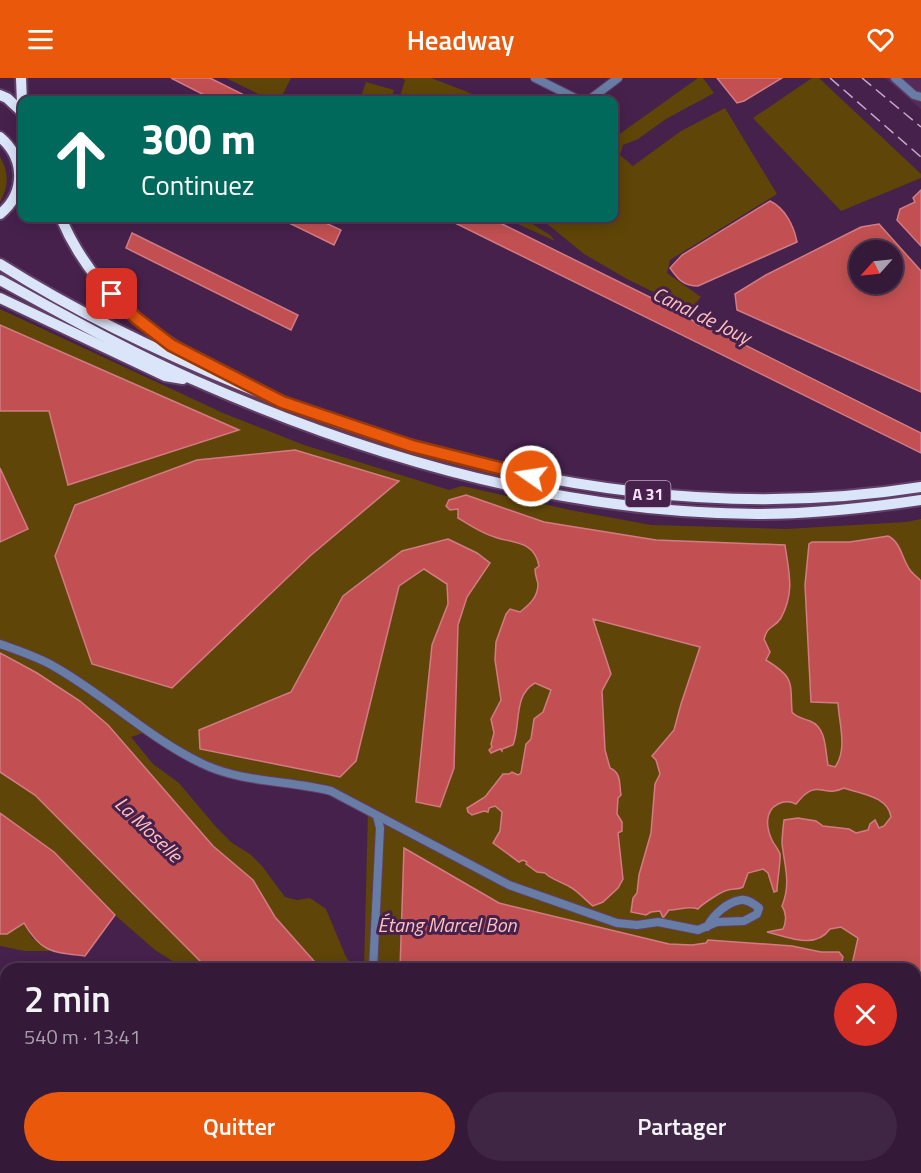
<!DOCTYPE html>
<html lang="fr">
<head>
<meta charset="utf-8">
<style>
  body { margin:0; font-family:"Titillium Web",sans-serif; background:#3f2644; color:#f1f3f6; height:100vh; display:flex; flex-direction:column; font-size:22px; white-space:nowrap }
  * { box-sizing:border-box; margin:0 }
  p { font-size:20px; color:#a9a0ae }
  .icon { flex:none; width:33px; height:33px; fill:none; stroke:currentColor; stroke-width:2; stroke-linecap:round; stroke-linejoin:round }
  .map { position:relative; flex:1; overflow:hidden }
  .drawer { position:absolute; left:0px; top:885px; width:921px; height:210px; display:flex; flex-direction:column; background:#341939; border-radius:18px 18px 0 0; box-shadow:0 3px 15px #0003,0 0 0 2px #4e3853 }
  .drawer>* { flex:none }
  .banner { position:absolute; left:18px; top:18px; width:600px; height:126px; border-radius:12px; box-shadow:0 3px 15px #0003,0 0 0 2px #4e3853; background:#00695c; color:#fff; overflow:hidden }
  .needle { width:39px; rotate:243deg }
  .fabs { position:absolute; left:849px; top:162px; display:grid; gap:12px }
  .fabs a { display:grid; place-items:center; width:54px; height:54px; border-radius:50%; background:#341939; box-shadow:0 3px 15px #0003,0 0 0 2px #4e3853; font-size:30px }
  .pin { position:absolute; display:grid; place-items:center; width:51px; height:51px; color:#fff; margin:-26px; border-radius:12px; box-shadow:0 3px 9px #0006 }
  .me { position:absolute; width:66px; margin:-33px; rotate:283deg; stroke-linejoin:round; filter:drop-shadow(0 0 4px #0008) }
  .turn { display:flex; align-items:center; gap:21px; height:126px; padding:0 24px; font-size:27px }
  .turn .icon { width:78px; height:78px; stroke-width:2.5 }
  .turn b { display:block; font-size:42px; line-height:51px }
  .round { display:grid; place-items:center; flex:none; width:63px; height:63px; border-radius:32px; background:#3f2644 }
  .headline { display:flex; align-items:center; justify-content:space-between; height:102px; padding:0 24px }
  h1 { font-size:36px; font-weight:600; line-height:45px }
  .cta { display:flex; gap:12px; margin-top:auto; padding:12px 24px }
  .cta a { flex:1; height:69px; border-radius:36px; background:#ea580c; color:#fff; font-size:24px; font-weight:600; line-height:69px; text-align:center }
  .cta a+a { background:#3f2644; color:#f1f3f6 }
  header { display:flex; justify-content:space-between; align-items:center; height:78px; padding:0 24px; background:#ea580c; color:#fff; font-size:27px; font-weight:600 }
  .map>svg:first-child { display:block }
  .built { fill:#552b5c }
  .green { fill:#5f4507 }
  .water { fill:#c25052; stroke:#d27b84; stroke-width:1.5; fill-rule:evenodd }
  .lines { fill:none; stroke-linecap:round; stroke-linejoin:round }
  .minor-casing { stroke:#623f68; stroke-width:10 }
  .major-casing { stroke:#623f68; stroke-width:12 }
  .highway-casing { stroke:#623f68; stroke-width:14 }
  .minor { stroke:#687da5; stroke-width:8 }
  .major { stroke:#adc8f9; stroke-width:9 }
  .highway { stroke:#dae5f9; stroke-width:10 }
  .rail { stroke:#c3a8c7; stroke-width:1.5; stroke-dasharray:12 6; stroke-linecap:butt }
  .route-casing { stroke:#983908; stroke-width:15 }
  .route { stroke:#ea580c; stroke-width:10 }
  .labels { text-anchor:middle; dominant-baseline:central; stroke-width:6; stroke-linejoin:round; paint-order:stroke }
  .shield { fill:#46214c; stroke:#c1a6c6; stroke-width:1.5 }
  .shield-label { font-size:16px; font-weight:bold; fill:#f6dffa }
  .water-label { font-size:20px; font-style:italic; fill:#fec1be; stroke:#46214c }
</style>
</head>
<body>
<header><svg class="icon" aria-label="menu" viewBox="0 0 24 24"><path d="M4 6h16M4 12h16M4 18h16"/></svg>Headway<svg class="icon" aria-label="heart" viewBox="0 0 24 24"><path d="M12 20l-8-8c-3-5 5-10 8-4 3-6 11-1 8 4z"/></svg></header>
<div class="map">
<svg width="921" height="1095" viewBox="0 0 921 1095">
  <rect width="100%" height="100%" fill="#46214c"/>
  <!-- built -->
  <path class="built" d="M885,0H921V31Z"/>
  <!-- green -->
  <g class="green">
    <path d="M226,0H291L280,22H271Z"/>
    <path d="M402,0H431L465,13L485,22H399L405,2Z"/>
    <path d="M698,0H703L714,15L666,41L638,61L623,67L620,77L633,88L681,53L725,30L777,116L670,182L667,195L701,219L690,232L627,201L584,176L540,140H614V60Z"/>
    <path d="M812,0H819L921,96V100L841,133L753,40Z"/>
    <path d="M366,4L394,12L391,22H360Z"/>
    <path d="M0,79C9,94 9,108 0,124Z"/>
    <path d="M505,140H523L550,157L555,163Z"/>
    <path d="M0,231L223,335L304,367L449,412L462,408L570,432L651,447L786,451L906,444L921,441V970L915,969V891H364L368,732L331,713L239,699L204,687L149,653L131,659L153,686L179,705L216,749L232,765L250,776L262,788L285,819L297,822L310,820L326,831L346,879L355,891H321L275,839L253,802L213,768L108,647L37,595L0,575Z"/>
    <path d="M0,694L35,717L208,891H185L155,872L115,837L54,774L0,735Z"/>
    <path d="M24,845L32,860L52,873H25L0,868V856H7Z"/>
    <path d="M915,1067L921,1068V1091L901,1089H915Z"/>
  </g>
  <!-- water -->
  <g class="water">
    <path d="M171,0H210L254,22H214Z"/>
    <path d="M717,0H782L744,23L737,25Z"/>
    <path d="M921,112V168L897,142L900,131L915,124L913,120Z"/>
    <path d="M770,123C785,130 794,148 797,164L698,208C683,208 678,201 670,190L682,177Z"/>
    <path d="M279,140H315L341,152L334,167Z"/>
    <path d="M445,140H490L686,237L698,247L707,248L921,355V375Z"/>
    <path d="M879,146L921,193V314L737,232L735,216L766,197L861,149ZM860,172H892V206H860Z"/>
    <path d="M132,155L298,237L291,252L126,170Z"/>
    <path d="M0,247L239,352L68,407L49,333H0Z"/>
    <path d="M295,372L399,403L310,478L172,610L92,586L55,478L75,427L197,382Z"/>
    <path d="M0,390L28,451L0,464Z"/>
    <path d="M466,417L544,444L656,462L785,467C789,495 795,514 781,540C775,550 768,546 764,561L770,574L766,582C795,600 790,603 792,634C797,640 803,640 810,643C827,650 825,672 828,687L835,689C848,671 839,646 838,625L811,624L805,507L809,466L812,464H850L888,458C901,464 902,481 910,492C913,496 917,499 921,503V933L915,934V891H851L858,860L841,849L830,851C815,872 788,859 767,854L783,851C787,843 786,834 782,828C791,806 785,789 782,766C782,759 783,750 784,742L798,740L816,743L823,748L849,751L856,755L868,752L870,746L875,742L879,750L884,748L891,739C888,718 861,716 844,710C822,721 818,698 796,726C790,723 784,723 778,726C764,733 766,751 773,764C775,768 778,770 780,776C781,782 777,804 777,813L774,814L768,795L763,791L748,795L743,809C738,812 734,810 728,812C722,813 702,826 698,831C689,827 680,832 669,832L663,840L660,833L651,834L646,837L631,834L633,820L637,815L639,797L651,755L655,706L660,696L656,682L652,678L674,652L681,626L700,569L593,541L611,596L602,613L605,672L610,690C622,695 619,707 621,717L618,720L617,736L622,744V753L618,755L623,801L618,810L603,824L593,828C585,822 578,813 570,809C562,804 552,802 545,795L537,794L526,786L527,784L523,782L519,784L493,765L500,753L502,734L495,728L489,730L488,734L484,733L472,737L468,734L467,730L485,719L503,696H509L512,694L518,697L521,695L526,666L531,661L534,641L543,634L551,612L535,605C513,617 521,647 513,667L502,671V673L500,671L491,675L489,672L492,669L491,666L494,655L491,641L501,622L495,582L496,564L506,536L510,531L520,534C530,526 538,519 538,506C537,501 535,497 535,491L539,488C535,466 519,465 501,461C485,457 471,448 458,440V431L450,432L446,428L449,422Z"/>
    <path d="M448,461L477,475L490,485L467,519L458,547L454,690L440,729L416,724L432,567L448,526L447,506L424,491L399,508L356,683L340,699L200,671L199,652L291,614L343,518L402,473Z"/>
    <path d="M0,575L37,595L80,623L108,647L213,768L253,802L275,839L321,891H208L35,717L0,694Z"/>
    <path d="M0,735L54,774L115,837L85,878C53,874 41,875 24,845L7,856H0Z"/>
    <path d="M404,770L499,825L669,866L692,867L706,865L708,862L792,868L821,874H839L843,879L840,891H400Z"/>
    <path d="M915,969L921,970V1068L915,1067Z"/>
    <path d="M55,1089H219L222,1093L240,1089L247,1095H50Z"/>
    <path d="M416,1089H901L921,1091V1095H427Z"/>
  </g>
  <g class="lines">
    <defs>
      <g id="minor">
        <path d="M535,0L579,22"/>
        <path d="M895,0L914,17L921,19"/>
        <path d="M589,22L618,0"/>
        <path d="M0,566C19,573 38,579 55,589C106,618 149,660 201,685C241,705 288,702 331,713L509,807L617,845L637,847L658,844L698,852L717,844L744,843L757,836L759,830C754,826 748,821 741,822C727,824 713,837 707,849"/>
        <path d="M373,891L380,750L377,738"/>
        <path d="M915,962L921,959"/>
        <path d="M0,1013L5,1017"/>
        <path d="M0,1063H1"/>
      </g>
      <g id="major">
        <path d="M0,903L6,904"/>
        <path d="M332,1089L339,1095"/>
      </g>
      <g id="highway">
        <path d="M21,0L22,25"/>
        <path d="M0,17L7,20L21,33"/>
        <path d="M0,59C25,80 26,115 0,136"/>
        <path d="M61,140C89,207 147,258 212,288"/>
        <path d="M0,186C76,234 159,274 243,308C458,396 689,446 921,409"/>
        <path d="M0,202C64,237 127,273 194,302C370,380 564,435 757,436C812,436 867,430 921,422"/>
        <path d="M0,220L165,298L183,301"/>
      </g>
    </defs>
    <!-- minor casing -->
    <use href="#minor" class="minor-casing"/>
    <!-- major casing -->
    <use href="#major" class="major-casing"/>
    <!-- highway casing -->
    <use href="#highway" class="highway-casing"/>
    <!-- minor -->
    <use href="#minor" class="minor"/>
    <!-- major -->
    <use href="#major" class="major"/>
    <!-- highway -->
    <use href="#highway" class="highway"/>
    <!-- rail -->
    <g class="rail">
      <path d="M830,0L921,79"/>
      <path d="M862,0L921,49"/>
    </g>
  </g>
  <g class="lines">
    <defs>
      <path id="route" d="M112,216L136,240L171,267L282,324L412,368L531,398"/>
    </defs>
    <!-- route casing -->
    <use href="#route" class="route-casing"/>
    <!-- route -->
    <use href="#route" class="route"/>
  </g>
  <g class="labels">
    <!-- shield labels -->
    <rect class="shield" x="625.5" y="403" width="45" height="26" rx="4.5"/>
    <g class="shield-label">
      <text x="648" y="416">A 31</text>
    </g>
    <!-- water labels -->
    <g class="water-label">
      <text transform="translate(702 237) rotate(26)">Canal de Jouy</text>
      <text transform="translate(149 751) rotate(44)">La Moselle</text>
      <text x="447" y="846">Étang Marcel Bon</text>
    </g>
  </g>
</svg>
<div class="fabs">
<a><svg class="needle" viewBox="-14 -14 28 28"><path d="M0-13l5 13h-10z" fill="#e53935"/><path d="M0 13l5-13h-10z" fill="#a9a0ae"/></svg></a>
</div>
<div class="pin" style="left:112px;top:216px;background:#d93025"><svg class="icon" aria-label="arrive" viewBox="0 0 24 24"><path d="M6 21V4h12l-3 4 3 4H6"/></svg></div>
<svg class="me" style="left:531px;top:398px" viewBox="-20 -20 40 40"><circle r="17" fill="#ea580c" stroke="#fff" stroke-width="3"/><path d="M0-11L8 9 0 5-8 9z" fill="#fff"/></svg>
<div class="banner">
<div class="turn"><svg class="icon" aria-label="ahead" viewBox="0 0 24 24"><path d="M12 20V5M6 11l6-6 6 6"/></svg><div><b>300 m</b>Continuez</div></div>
</div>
<section class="drawer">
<div class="headline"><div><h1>2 min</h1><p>540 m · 13:41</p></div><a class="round" style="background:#d93025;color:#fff"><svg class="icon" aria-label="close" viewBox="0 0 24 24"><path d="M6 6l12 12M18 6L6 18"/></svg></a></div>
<div class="cta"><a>Quitter</a><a>Partager</a></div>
</section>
</div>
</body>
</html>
